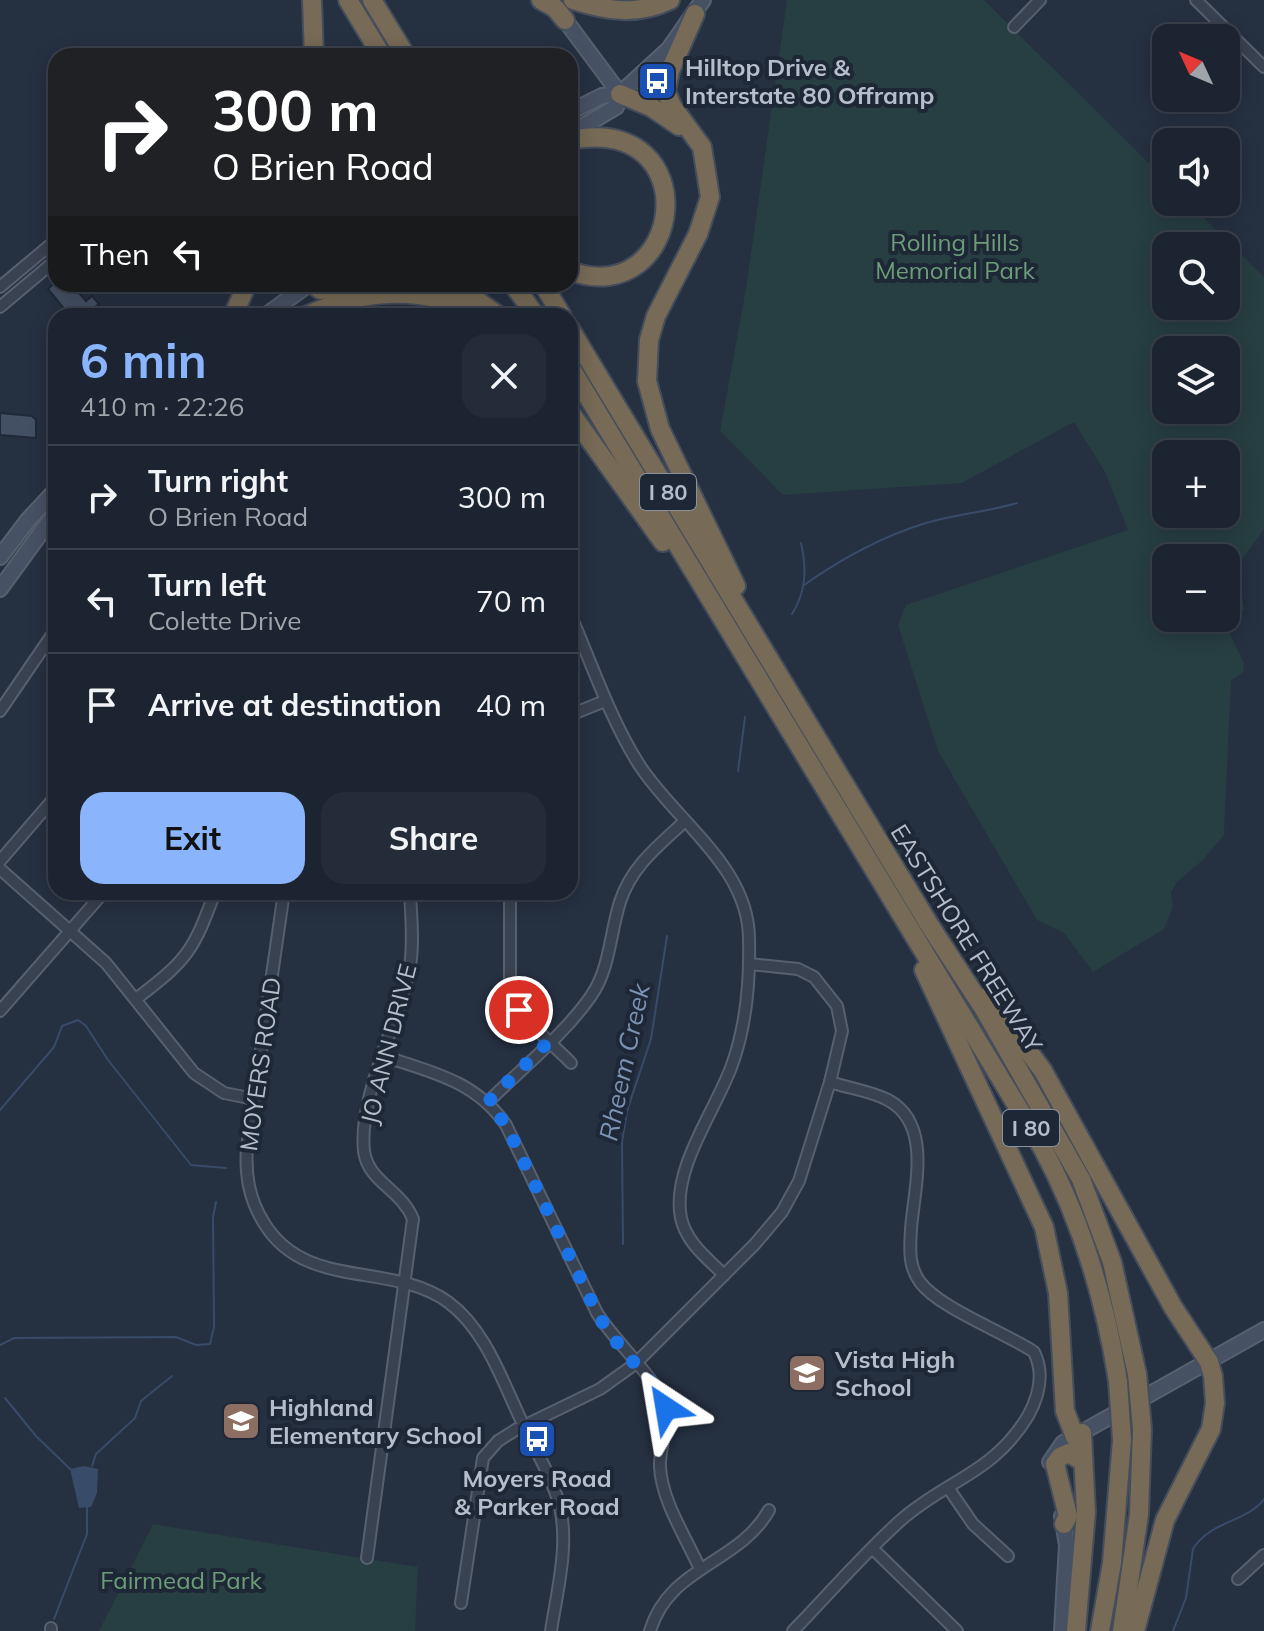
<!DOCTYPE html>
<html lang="en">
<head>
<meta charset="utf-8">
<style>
  body { margin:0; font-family:Mulish,sans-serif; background:#252c39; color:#f1f3f6; height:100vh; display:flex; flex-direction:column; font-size:30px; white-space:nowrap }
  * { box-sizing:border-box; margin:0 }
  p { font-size:26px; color:#a0a4ab }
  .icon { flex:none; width:44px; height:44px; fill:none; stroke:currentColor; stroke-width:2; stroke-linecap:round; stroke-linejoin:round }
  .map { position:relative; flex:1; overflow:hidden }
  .drawer { position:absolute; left:48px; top:308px; width:530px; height:592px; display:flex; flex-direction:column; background:#1c2431; border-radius:24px; box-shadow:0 4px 20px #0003,0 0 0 2px #3a414d }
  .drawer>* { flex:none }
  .banner { position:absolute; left:48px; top:48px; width:530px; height:244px; border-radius:24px; box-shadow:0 4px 20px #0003,0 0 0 2px #3a414d; background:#202124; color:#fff; overflow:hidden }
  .needle { width:52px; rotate:314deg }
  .fabs { position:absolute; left:1152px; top:24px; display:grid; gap:16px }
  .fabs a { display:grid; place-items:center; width:88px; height:88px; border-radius:16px; background:#1c2431; box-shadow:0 4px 20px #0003,0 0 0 2px #3a414d; font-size:40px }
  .pin { position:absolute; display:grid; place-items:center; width:68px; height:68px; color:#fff; margin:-34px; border:4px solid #fff; border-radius:50%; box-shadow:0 2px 8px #0007 }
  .me { position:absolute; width:88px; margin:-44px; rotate:327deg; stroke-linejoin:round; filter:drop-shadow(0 0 6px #0008) }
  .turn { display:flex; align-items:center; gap:28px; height:168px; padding:0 32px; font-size:36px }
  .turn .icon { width:104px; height:104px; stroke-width:2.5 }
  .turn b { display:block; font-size:56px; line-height:68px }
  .then { display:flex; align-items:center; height:76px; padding:0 32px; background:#0003; gap:16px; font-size:30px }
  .round { display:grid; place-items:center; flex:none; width:84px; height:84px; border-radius:24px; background:#252c39 }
  .headline { display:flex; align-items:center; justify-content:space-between; height:136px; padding:0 32px }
  h1 { font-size:48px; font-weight:700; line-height:60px; color:#8ab4fb }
  .cta { display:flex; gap:16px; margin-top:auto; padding:16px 32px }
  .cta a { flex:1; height:92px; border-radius:24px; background:#8ab4fb; color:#111; font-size:32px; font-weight:700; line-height:92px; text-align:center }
  .cta a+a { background:#252c39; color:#f1f3f6 }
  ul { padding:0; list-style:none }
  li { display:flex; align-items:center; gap:24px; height:104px; padding:0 32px; border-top:2px solid #3a414d }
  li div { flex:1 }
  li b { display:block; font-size:30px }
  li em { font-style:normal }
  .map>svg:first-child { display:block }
  .green { fill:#273e42; fill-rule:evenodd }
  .water { fill:#384b69 }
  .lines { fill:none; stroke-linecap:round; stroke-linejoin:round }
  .stream { stroke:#384b69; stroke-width:2 }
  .building { fill:#435063; stroke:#202938; stroke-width:2 }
  .street-casing { stroke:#57606e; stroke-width:14 }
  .secondary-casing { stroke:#57606e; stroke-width:18 }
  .highway-casing { stroke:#444d5b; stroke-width:22 }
  .street { stroke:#394251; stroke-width:10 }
  .secondary { stroke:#475164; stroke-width:14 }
  .highway { stroke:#776a56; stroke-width:18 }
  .highway-bridge-casing { stroke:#444d5b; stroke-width:22; stroke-linecap:butt }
  .highway-bridge { stroke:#776a56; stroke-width:18 }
  .route { stroke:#1a73e8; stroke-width:14; stroke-dasharray:0 25.2 }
  .labels { text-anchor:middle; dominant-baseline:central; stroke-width:8; stroke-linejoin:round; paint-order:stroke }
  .shield { fill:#1e2736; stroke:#88919e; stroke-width:2 }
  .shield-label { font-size:22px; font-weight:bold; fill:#b5becb }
  .poi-label { font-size:24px; font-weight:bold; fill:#b5becb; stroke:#1e2736; text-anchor:start }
  .park-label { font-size:24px; fill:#6c9d78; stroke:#1e2736 }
  .street-label { font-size:24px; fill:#b5becb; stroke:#1e2736 }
  .water-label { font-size:26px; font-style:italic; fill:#7c93b3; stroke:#1e2736 }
</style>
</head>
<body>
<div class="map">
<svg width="1264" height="1631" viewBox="0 0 1264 1631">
  <rect width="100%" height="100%" fill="#253041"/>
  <!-- green -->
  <g class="green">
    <path d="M787,0H984L1166,180V202H1188L1264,277V529L1236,568L1244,609L1227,628L1244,663L1243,673L1231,680L1224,835L1203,860L1177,882L1171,893L1173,907L1164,929L1093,972L1064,933L1037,920L938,751L898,625L906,605L1128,530L1105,472L1074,422L962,483L783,495L720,431L746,288ZM1166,246H1226V306H1166ZM1166,350H1226V410H1166ZM1166,454H1226V514H1166ZM1166,558H1226V618H1166Z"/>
    <path d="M153,1524L418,1567L415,1631H99Z"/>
  </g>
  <!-- water -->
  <path class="water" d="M84,1466L98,1469L97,1493L91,1507L79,1508L70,1469Z"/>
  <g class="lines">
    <!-- stream -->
    <g class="stream">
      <path d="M804,585C841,559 883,536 926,523C956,514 987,512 1017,503"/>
      <path d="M792,614C806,592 807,569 801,543"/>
      <path d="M738,771L745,717"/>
      <path d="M0,1110L54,1047L62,1026L78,1020L86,1026L108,1060L191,1165L226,1168"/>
      <path d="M623,1244L622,1142L627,1111L651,1039L667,936"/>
      <path d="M0,1345L14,1338L176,1337L196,1345L210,1344L214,1327L213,1217L216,1202"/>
      <path d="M5,1398L36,1436L70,1469"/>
      <path d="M92,1466L96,1454L135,1418L141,1401L172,1376"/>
      <path d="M54,1619L87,1534V1507"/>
      <path d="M1173,1631L1186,1598L1193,1549C1211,1520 1246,1523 1264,1499"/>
    </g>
  </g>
  <!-- building -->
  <g class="building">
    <path d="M53,284H71L86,301L92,296L99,304L92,309L98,316H70L48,289Z"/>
    <path d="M0,413L32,416L36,420V438L0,435Z"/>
  </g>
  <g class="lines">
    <defs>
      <g id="street">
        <path d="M1196,0L1264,67"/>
        <path d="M1014,27L1040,0"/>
        <path d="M0,287L56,240"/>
        <path d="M0,307L56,260"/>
        <path d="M570,614C592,664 609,716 638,763C674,820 749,866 749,939C750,979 746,1026 732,1065C716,1110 671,1169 681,1218C686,1242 707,1258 724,1275"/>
        <path d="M0,711L56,629"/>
        <path d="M570,715L605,701"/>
        <path d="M0,861L56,796"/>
        <path d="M0,869L106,963L194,1073L224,1093L254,1099"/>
        <path d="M284,892L247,1147C245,1175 249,1199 264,1223C305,1291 391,1261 448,1302C485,1329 502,1380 521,1420"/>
        <path d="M510,892V986C517,1018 549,1040 571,1063"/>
        <path d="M136,999C187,960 193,952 215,892"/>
        <path d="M0,1011L104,892"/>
        <path d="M383,1056C431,1072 476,1081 506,1125L597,1313C613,1339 653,1376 663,1400C672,1423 659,1444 660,1467C662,1502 686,1537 700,1569"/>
        <path d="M488,1102C522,1068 564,1035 591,996C610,969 610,933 620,902C631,867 658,846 684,822"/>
        <path d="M530,1423L600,1389L635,1364L755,1244L782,1212L799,1181L830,1082L842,1031L837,1006L814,977L798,969L749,964"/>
        <path d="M527,1432C539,1456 553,1481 560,1507C569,1547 557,1591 551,1631"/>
        <path d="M949,1489L973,1524L1008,1556"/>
        <path d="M873,1549L957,1631"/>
        <path d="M367,1558L413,1219C401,1189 368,1182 364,1151C358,1096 400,1020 410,966C414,942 411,916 410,892"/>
        <path d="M1238,1579L1264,1555"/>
        <path d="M461,1603L483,1458L498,1441L517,1429"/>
        <path d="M51,1631V1628"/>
        <path d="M650,1631C669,1566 739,1564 769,1510"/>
        <path d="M793,1631C829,1594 863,1554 901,1520C946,1480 993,1474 1028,1416C1039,1396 1045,1374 1034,1352C1004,1332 939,1308 920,1282C908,1266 910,1248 911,1229C914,1188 933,1124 888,1100C871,1091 848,1088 830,1082"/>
      </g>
      <g id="secondary">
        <path d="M565,20L620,94"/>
        <path d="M570,112L602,96L620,94"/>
        <path d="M570,134L616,107L620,94L669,49L703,0"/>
        <path d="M265,316L309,284"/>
        <path d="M0,557L28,520L56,490"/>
        <path d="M0,589L56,512"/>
        <path d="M1050,1462L1063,1443L1264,1330"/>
        <path d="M1062,1631L1067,1545L1062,1516"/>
      </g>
      <g id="highway">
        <path d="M312,0L314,56"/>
        <path d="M348,0L382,56"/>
        <path d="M372,0L406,56"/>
        <path d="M541,0L555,8L565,20"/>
        <path d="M573,0C607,11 637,16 670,0"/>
        <path d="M695,14L670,71L666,91L672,106L702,147L710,197L698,234L656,316L649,340L647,381L660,429L736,586"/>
        <path d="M620,94L651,107L679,126"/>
        <path d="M570,140C710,113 684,312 570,271"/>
        <path d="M312,284L321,290L349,284"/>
        <path d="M441,284L465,292L499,316"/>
        <path d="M513,284L536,316"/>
        <path d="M543,284L562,316"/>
        <path d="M233,316L247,284"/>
        <path d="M306,316C364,288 425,285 483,316"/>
        <path d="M570,329L930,926L984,1009L1081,1179L1112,1262L1137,1374"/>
        <path d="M570,367L1042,1147C1082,1221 1105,1299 1118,1381"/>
        <path d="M570,412L663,542"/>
        <path d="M924,970L1044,1227L1058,1293L1065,1411L1075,1437"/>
        <path d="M988,996L1043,1071L1173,1307L1209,1362L1213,1376L1215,1403L1211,1429L1165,1520L1135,1631"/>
        <path d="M1064,1524L1068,1516L1055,1464L1060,1457L1069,1453L1083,1462"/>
        <path d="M1076,1631L1086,1512L1082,1433"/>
        <path d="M1100,1631L1112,1563L1122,1440"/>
        <path d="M1122,1631L1139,1514L1142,1429"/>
      </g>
    </defs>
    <!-- street casing -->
    <use href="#street" class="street-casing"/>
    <!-- secondary casing -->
    <use href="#secondary" class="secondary-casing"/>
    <!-- highway casing -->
    <use href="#highway" class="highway-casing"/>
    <!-- street -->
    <use href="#street" class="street"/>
    <!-- secondary -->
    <use href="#secondary" class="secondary"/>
    <!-- highway -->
    <use href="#highway" class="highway"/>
    <defs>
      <g id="highway-bridge">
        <path d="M1137,1374L1142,1429"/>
        <path d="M1118,1381L1122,1440"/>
      </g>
    </defs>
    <!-- highway-bridge casing -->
    <use href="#highway-bridge" class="highway-bridge-casing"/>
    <!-- highway-bridge -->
    <use href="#highway-bridge" class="highway-bridge"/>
  </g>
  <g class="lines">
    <!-- route -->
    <path class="route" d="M519,1010L549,1041L488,1102L506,1125L597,1313L609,1333L662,1396L666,1408"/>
  </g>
  <!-- icons -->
  <defs>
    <symbol id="bus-square" viewBox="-11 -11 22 22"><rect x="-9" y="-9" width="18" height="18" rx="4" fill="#1a4fb4" stroke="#1e2736"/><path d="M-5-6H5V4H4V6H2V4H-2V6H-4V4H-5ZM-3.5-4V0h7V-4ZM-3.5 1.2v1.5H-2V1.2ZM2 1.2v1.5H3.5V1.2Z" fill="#fff"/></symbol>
    <symbol id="school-square" viewBox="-11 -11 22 22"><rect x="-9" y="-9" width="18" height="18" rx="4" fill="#8d6e63" stroke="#1e2736"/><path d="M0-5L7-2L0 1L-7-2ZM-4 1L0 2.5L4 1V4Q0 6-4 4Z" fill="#fff"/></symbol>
  </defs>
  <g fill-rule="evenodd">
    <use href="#bus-square" x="635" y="59" width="44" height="44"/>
    <use href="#school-square" x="785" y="1351" width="44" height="44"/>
    <use href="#school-square" x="219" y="1399" width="44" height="44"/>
    <use href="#bus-square" x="515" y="1417" width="44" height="44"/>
  </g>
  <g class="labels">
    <!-- shield labels -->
    <g class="shield">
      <rect x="640" y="474" width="56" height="36" rx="6"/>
      <rect x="1003" y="1110" width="56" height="36" rx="6"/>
    </g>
    <g class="shield-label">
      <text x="668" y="492">I 80</text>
      <text x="1031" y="1128">I 80</text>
    </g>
    <!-- poi labels -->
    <g class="poi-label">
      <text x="685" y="67">Hilltop Drive &amp;<tspan x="685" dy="28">Interstate 80 Offramp</tspan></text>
      <text x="835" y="1359">Vista High<tspan x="835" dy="28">School</tspan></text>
      <text x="269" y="1407">Highland<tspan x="269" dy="28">Elementary School</tspan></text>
      <text x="537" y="1478" text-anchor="middle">Moyers Road<tspan x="537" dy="28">&amp; Parker Road</tspan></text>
    </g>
    <!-- park labels -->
    <g class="park-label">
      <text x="955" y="242">Rolling Hills<tspan x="955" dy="28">Memorial Park</tspan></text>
      <text x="181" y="1580">Fairmead Park</text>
    </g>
    <!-- street labels -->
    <g class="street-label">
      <text transform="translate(967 938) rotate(58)">EASTSHORE FREEWAY</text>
      <text transform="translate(388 1044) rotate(-76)">JO ANN DRIVE</text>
      <text transform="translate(260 1064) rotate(-82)">MOYERS ROAD</text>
    </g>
    <!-- water labels -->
    <g class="water-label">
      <text transform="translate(624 1062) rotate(-78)">Rheem Creek</text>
    </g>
  </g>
</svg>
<div class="fabs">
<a><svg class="needle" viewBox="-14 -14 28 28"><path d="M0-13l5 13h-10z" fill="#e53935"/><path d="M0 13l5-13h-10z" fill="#a0a4ab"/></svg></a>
<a><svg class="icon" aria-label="sound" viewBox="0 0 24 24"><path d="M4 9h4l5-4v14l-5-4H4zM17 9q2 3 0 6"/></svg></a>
<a><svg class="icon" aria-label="search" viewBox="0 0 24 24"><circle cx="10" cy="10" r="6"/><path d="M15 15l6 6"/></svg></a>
<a><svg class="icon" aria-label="layers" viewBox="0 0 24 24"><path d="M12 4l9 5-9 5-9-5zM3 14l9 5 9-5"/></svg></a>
<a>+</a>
<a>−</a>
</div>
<div class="pin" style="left:519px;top:1010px;background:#d93025"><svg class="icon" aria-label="arrive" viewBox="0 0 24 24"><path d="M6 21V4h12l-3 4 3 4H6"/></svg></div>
<svg class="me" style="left:666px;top:1408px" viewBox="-20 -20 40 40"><path d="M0-17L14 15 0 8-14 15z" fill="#1a73e8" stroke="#fff" stroke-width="4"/></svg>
<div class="banner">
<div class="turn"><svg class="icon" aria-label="right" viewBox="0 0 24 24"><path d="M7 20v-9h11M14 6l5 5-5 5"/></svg><div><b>300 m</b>O Brien Road</div></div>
<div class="then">Then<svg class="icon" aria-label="left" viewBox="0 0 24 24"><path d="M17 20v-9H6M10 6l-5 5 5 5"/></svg></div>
</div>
<section class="drawer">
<div class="headline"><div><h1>6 min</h1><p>410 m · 22:26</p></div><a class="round"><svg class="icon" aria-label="close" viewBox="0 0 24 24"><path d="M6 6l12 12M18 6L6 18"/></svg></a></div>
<ul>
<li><svg class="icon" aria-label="right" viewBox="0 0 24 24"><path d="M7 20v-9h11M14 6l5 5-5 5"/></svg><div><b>Turn right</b><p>O Brien Road</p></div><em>300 m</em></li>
<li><svg class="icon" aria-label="left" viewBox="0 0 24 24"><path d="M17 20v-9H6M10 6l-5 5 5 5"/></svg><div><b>Turn left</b><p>Colette Drive</p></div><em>70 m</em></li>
<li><svg class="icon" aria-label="arrive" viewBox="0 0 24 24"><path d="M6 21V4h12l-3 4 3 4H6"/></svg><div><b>Arrive at destination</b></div><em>40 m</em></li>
</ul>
<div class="cta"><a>Exit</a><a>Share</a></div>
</section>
</div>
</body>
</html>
